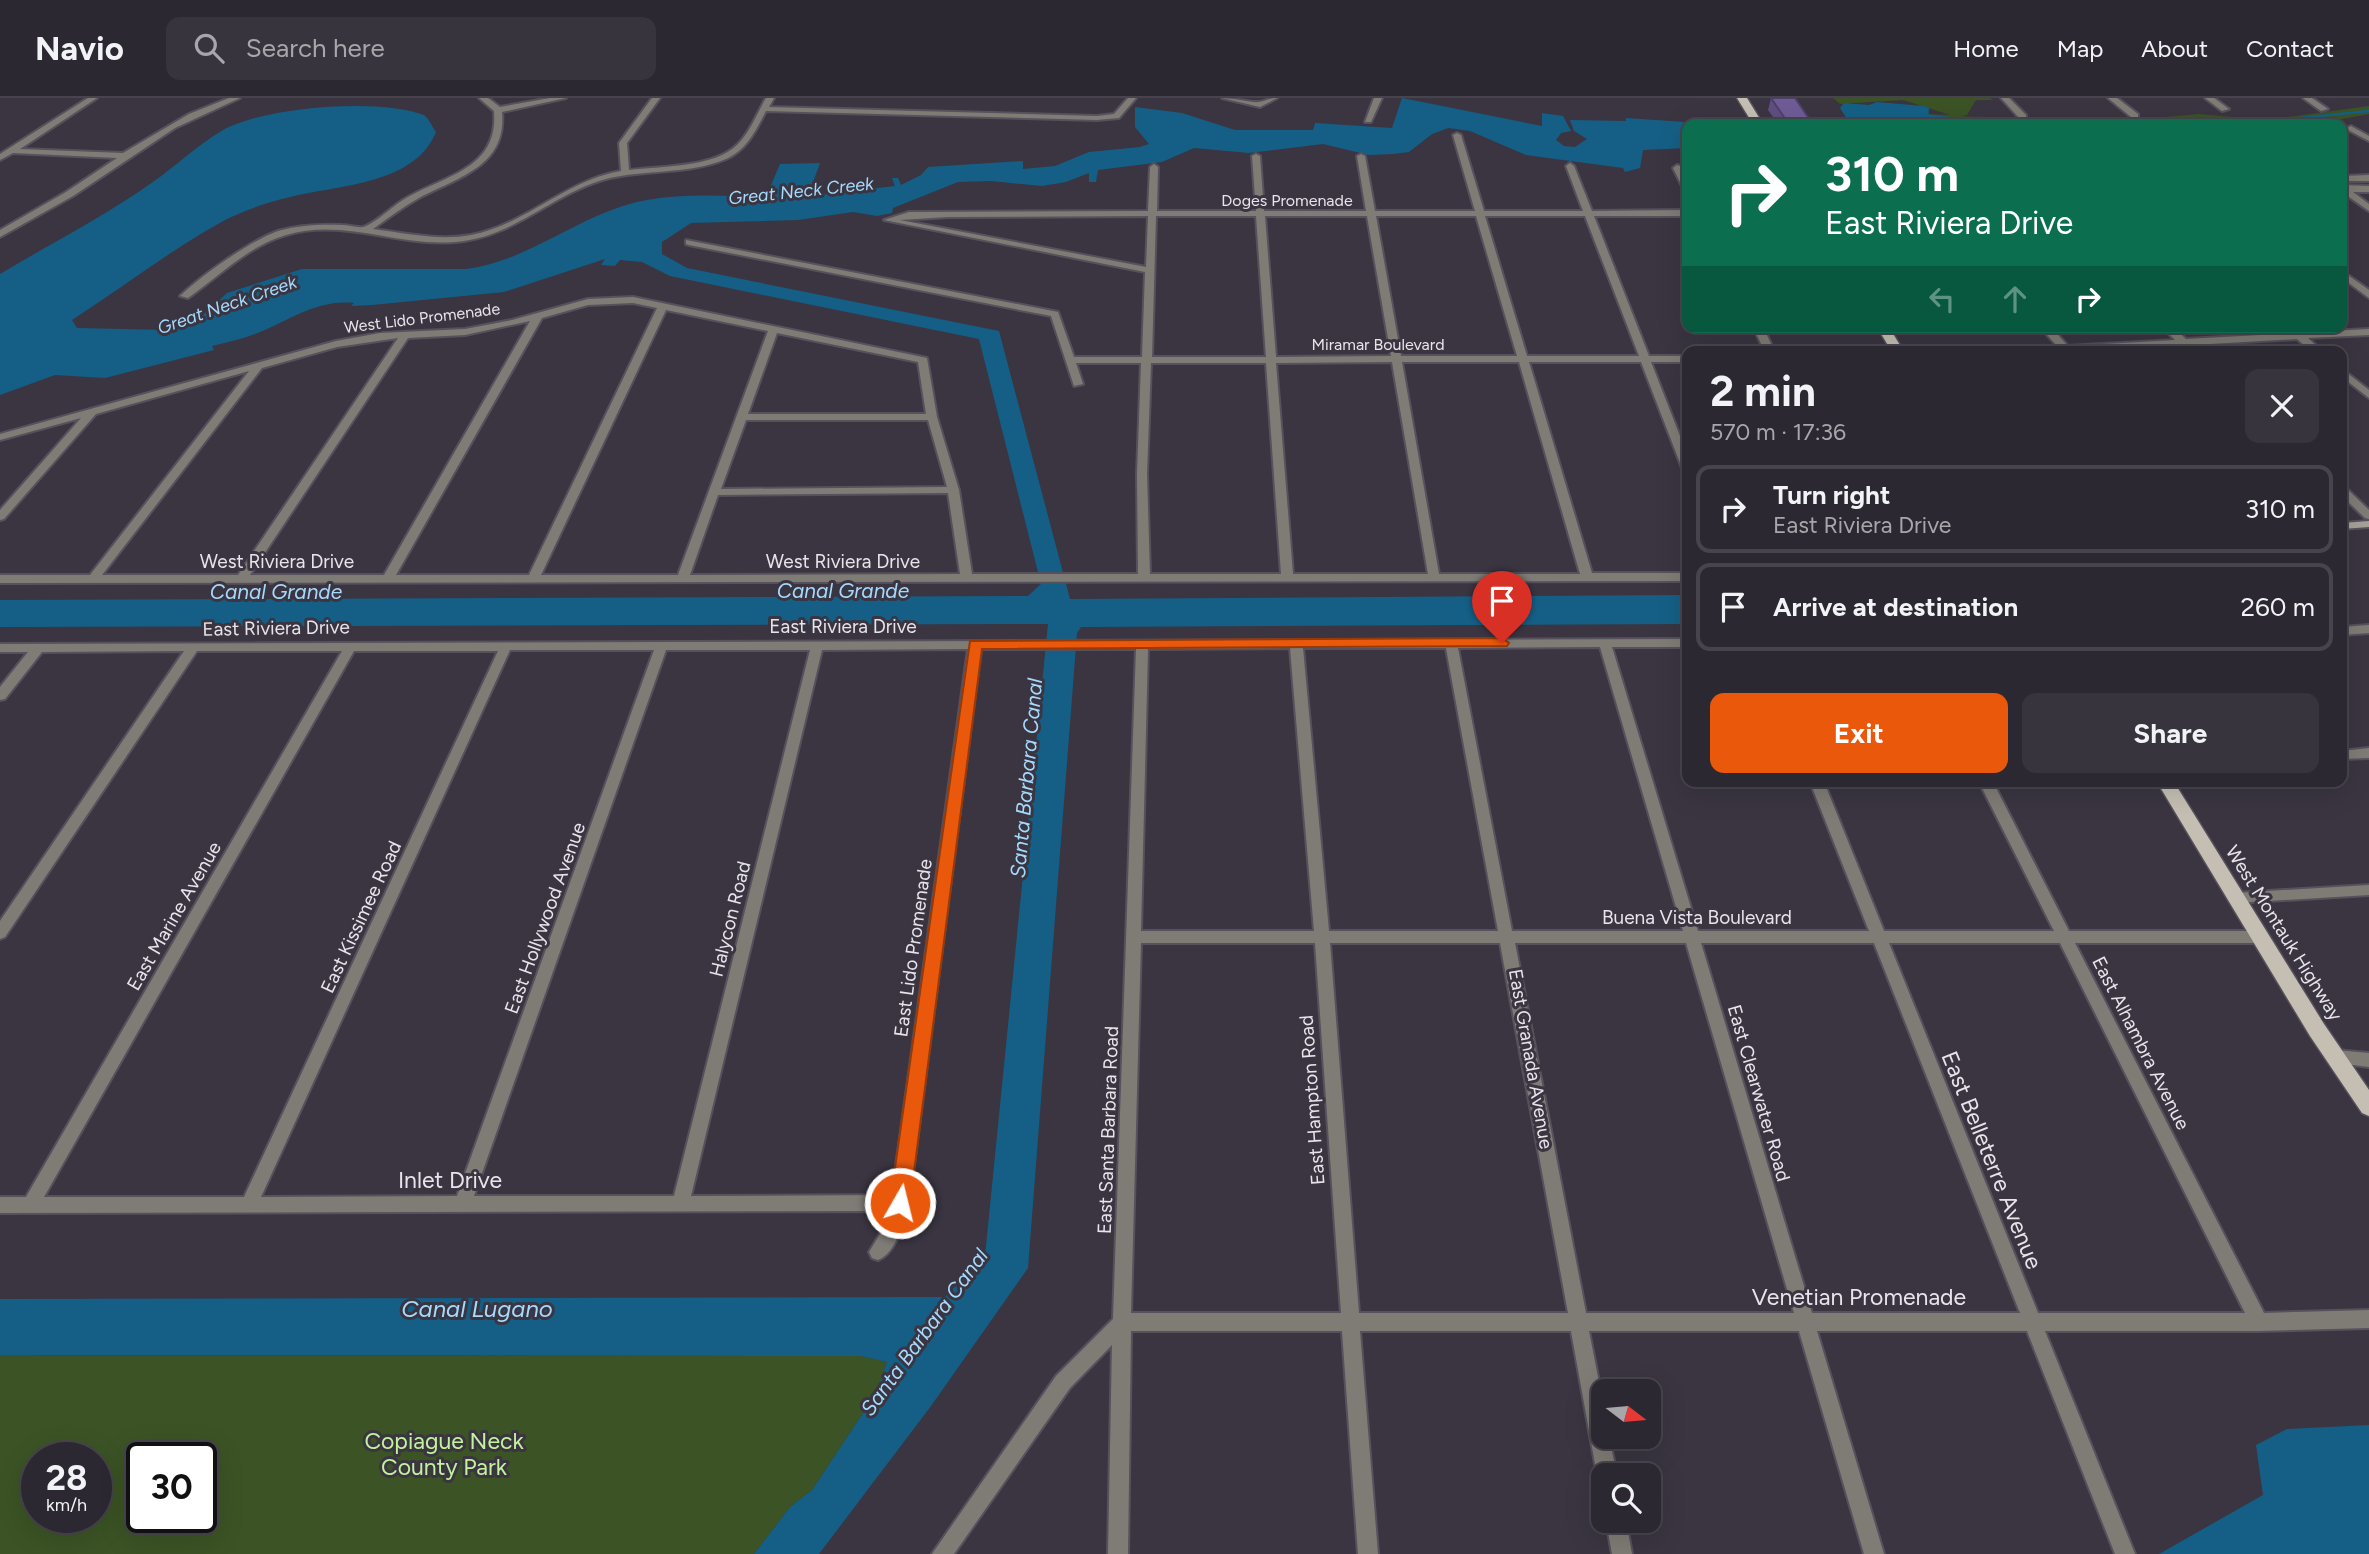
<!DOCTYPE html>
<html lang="en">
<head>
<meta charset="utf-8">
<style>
  body { margin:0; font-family:Figtree,sans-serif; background:#38343d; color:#f1f3f6; height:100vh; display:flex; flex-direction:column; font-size:26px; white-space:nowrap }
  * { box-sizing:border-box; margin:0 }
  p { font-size:23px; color:#a6a6ab }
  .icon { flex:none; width:38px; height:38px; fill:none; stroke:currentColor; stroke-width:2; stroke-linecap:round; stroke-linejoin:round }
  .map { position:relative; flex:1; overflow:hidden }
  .panel { position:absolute; left:1682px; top:248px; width:665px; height:441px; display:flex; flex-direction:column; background:#2c2831; border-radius:14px; box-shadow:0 7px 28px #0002,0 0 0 2px #48444d }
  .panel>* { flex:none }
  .banner { position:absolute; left:1682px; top:21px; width:665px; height:214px; border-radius:14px; box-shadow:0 7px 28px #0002,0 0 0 2px #48444d; background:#0b6e4f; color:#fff; overflow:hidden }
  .needle { width:46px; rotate:106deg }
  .tools { position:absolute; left:1591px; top:1281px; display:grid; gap:14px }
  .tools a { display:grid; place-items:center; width:70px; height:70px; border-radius:14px; background:#2c2831; box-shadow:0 7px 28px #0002,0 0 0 2px #48444d; font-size:35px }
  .speed { position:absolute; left:21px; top:1344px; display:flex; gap:14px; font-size:35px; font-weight:700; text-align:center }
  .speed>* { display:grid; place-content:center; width:91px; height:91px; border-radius:50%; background:#2c2831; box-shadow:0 7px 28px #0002,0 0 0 2px #48444d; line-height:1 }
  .speed small { font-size:18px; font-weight:400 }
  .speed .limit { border:4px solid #111; border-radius:10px; background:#fff; color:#111 }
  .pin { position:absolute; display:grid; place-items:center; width:60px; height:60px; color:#fff; margin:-72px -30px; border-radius:50% 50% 50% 0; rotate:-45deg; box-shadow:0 0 7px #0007 }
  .pin .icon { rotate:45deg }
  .me { position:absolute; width:77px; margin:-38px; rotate:8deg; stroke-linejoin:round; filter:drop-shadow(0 0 5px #0008) }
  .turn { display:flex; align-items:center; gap:24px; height:147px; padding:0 28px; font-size:32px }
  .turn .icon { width:91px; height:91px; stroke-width:2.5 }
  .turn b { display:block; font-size:49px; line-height:60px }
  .lanes { display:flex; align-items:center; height:66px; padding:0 28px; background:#0003; justify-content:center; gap:35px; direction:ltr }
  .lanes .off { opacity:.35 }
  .round { display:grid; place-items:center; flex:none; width:74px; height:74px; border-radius:14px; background:#38343d }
  .head { display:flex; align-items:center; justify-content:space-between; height:119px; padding:0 28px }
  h1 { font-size:42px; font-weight:700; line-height:52px }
  .cta { display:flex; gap:14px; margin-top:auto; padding:14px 28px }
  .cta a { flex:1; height:80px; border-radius:14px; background:#ea580c; color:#fff; font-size:28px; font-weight:700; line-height:80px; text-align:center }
  .cta a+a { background:#38343d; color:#f1f3f6 }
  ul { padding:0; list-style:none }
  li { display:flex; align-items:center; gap:21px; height:88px; margin:0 14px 10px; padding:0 14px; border:4px solid #48444d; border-radius:14px }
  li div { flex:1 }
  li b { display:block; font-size:26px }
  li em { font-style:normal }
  header { display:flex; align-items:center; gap:42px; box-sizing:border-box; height:98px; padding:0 35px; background:#2c2831; border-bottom:2px solid #48444d }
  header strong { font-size:33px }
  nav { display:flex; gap:38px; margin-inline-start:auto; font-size:24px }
  .search { width:490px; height:63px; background:#38343d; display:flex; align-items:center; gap:18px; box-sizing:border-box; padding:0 24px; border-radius:14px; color:#a6a6ab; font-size:26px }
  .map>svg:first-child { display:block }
  .green { fill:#3b5325; fill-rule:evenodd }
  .water { fill:#155f86 }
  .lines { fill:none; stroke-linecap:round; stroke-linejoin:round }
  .stream { stroke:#155f86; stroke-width:2.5 }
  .street-casing { stroke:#56515c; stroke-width:4 }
  .secondary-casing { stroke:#56515c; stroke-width:4 }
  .primary-casing { stroke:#56515c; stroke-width:3 }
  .street { fill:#7f7c76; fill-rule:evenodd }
  .secondary { fill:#a6a299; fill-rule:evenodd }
  .primary { fill:#c5bfb3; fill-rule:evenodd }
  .wall { fill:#5f4f81 }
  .building { fill:#6f5c96; stroke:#4e4069; stroke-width:2 }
  .route { fill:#ea580c; stroke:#983908; stroke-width:2 }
  .labels { text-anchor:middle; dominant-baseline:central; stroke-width:6; stroke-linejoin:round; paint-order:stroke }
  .far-street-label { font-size:16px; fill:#e7e4eb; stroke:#3a3541 }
  .far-water-label { font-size:18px; font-style:italic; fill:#a5dafd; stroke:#3a3541 }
  .street-label { font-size:19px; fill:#e7e4eb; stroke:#3a3541 }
  .water-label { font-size:21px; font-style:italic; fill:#a5dafd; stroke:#3a3541 }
  .near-street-label { font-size:23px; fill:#e7e4eb; stroke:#3a3541 }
  .near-park-label { font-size:23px; fill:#c2f29c; stroke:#3a3541 }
  .near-water-label { font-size:24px; font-style:italic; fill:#a5dafd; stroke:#3a3541 }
</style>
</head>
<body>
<header>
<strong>Navio</strong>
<div class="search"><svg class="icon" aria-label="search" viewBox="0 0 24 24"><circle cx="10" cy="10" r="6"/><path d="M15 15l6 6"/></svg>Search here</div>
<nav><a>Home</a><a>Map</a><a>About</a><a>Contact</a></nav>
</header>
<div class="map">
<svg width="2369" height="1456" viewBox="0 0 2369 1456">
  <rect width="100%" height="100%" fill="#3a3541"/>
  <!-- green -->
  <g class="green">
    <path d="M1833,0H1990L1993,2H1976L1967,17L1961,18C1990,21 2060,16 2082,26C2030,26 1980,25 1928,18V16L1950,17L1903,2L1840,6Z"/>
    <path d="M2369,8V16L2321,25L2161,26L2155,20L2199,16L2266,22Z"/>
    <path d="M0,1257L861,1258L887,1264L875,1297L812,1392L790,1409L754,1456H0ZM37,1360H96V1419H37ZM142,1360H201V1419H142Z"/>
  </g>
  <!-- water -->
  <g class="water">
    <path d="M1402,0L1542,28V15L1563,18L1571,33L1561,35L1556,42L1564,48L1575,49L1587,41L1574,33L1570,22L1626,23V20L1714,26L1713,20L1736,21L1738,26H1687V50L1643,52L1640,70L1625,74L1623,70L1526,57L1470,33L1448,30L1432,36L1409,54L1393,56L1369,57L1323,46L1249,55L1194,50L1162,64L1098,72L1096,84H1089V75L1066,84L1042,88L991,83L958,84L893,110L892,115L877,118L853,114L798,122L691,125L662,144V156L687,170L999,233L1070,501L1687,497V526L1081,529L1077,535L1028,1170L931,1308L819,1456H754L790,1409L812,1392L875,1297L887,1264L861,1258L0,1257V1201L945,1199L985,1158L1048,526L0,529V502L1028,498L1041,486L979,241L670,178L642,164L620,162L615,168L601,167L605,161L504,194L372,207L351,208L354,205C316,201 289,223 255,236C242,241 227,244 212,248L214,252L105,280L55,277L0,297V176C50,146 103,119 150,86C175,69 197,47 223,32C267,8 380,0 424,17C429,20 432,29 436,34C415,87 337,87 290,99C268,104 245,112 225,122C172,151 123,189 72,222L77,230L168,232L193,226L227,195L302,171H466C531,163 583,113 647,102C685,95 727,98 766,99L780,66L820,65L808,98L895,88L892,80H898L901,87L921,77L928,69L1023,63V71L1055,68L1089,54L1140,49L1149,46L1135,29V9L1182,15L1235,32H1313L1315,25L1392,30Z"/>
    <path d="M1877,4L1924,8L1929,10L1928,25L1804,26L1802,22L1847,21L1840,10L1844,5L1869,7Z"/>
    <path d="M2369,1327V1456H2159L2263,1397L2256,1347L2287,1331Z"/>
  </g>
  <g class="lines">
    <!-- stream -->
    <g class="stream">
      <path d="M1923,17L1990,25L2036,23L2054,26"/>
      <path d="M2241,26L2369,13"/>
    </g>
    <defs>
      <g id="street">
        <path d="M88,0H97L20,51L123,55L189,16L229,0H240L175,30L73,98L0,139V132L66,94L117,60L13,55L0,62V56Z"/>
        <path d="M479,0H488L500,9L550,0H566L502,14C507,68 459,79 419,100C403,109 388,120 373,131C405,135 439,143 471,137C525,127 566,82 621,73L619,45L652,0H660L627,45L629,72C660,68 715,70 738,46C751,33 757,15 766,0H774L769,9L1097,18L1114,16L1128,0H1136L1119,20L1097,22L766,13C756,32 747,52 726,61C688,77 645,71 606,81C552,96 513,140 455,144C398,149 343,120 286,137C250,147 219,178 188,200L180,198C202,177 250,143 278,133C299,127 321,126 342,127C348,127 357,130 363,129C373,127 393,108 403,102C444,77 499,72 494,13Z"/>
        <path d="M1222,0C1232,0 1253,5 1259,4C1266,3 1269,0 1277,0L1260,9Z"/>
        <path d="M1374,0H1382L1371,24H1365Z"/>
        <path d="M2001,0H2009L2026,17V21H2020Z"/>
        <path d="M2108,0H2117L2138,16V24H2132L2131,19Z"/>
        <path d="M2205,0H2214L2229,11L2222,13Z"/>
        <path d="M2303,0H2312L2328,11L2321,13Z"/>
        <path d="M2033,22L2040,26H2031L2029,24Z"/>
        <path d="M2351,28L2369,38V43L2348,32L2347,30Z"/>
        <path d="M1457,35L1461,37L1484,113H1583L1566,68L1570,65L1574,68L1592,113L1687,112V118H1594L1649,258H1687V264H1651L1687,356V373L1682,370L1641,264H1529L1592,475H1687V483L0,485V477H90L249,273L96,316L4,421L0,422V412L81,320L0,342V336L336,243L380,235L465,231L512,222L588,201L633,199L927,260L937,319L959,392L972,476H1138L1137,376L1141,265H1076L1083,286L1074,288L1051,218L689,147L686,146V142L1058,214L1074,259H1142L1145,174L884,122L909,114L1148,113L1150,69L1154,66L1158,69L1157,113H1256L1252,58L1256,56L1260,58L1264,113H1366L1357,58L1361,56L1365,58L1375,113H1475L1453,37ZM1148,118L1146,169L900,122L948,119ZM1156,118H1256L1266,259H1152ZM1265,118H1367L1391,258L1276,259ZM1376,118H1476L1517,258H1401ZM1485,118H1585L1639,258H1527ZM633,205L657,210L529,477H396L542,220L588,207ZM666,212L768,233L678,477H541ZM530,223L384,477H250L408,240L465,237ZM777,235L918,264L926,316H748ZM398,240L238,477H102L262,270L337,249ZM1392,264L1428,476H1293L1276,265ZM1402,264H1519L1580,476H1439ZM1151,265H1266L1281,476H1150L1147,376ZM746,322H928L947,389L721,391ZM948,395L960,476L690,477L718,397Z"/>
        <path d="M1677,67L1680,68L1687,82V93L1683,90L1673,70Z"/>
        <path d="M2369,77V83H2342V78Z"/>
        <path d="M2342,87L2369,88V94H2353L2369,106V113L2342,94Z"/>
        <path d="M2342,173L2369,192V200L2342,180Z"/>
        <path d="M1753,229H1763L1775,254H1765Z"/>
        <path d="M2040,229H2051L2068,248L2175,242L2162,229H2173L2186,241L2369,231V237L2308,240L2323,254H2312L2297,241L2192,247L2187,250L2182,247L2073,254H2003L2008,251L2057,248Z"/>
        <path d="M2342,271L2369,292V300L2342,279Z"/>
        <path d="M2342,389L2346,390L2369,412V421L2365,420L2342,398Z"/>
        <path d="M2369,527V535L2342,537V529Z"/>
        <path d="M1687,541V549H1612L1698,833H1869L1810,684H1824L1884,833H2054L1979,684H1993L2069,833H2260L2265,835L2267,839L2265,843L2260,845H2075L2264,1215L2369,1212V1230L2259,1233H2045L2135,1456H2115L2027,1233H1817L1884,1456H1864L1799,1233H1589L1603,1305V1339H1609L1617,1377H1603V1385L1597,1377L1571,1233H1360L1378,1456H1358L1342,1233H1131L1128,1456H1108L1112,1247L1070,1290L954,1456H932L1056,1278L1113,1221L1136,551H981L909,1105C903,1123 897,1155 878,1162L872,1160L869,1154L883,1131L889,1113L0,1115V1099H26L342,553H197L5,839L0,841V823L184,553L42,554L5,601L0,602V589L28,554H0V546ZM1600,549L1683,833H1512L1458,550ZM1290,550L1314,833H1141L1148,551ZM1303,550H1446L1498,833H1329ZM968,551L892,1097L691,1098L822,552ZM510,552H654L457,1098L261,1099ZM666,552H810L674,1098H474ZM354,553H498L244,1099H44ZM1141,845H1315L1341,1215H1131ZM1330,845H1500L1568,1215H1359ZM1515,845H1686L1794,1215H1586ZM1701,845H1874L2020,1215H1812ZM1889,845H2060L2245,1215H2038Z"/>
        <path d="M2369,650V660L2342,661V653Z"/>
        <path d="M2369,787V797L2235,805L2230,804L2228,800L2230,796L2235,795Z"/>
        <path d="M2335,952L2369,955V969L2329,964L2327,959L2329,954Z"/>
        <path d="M1606,1423H1626L1632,1456H1612Z"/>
      </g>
      <path id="secondary" d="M2369,423V429L2342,431V425Z"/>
      <g id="primary">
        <path d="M1737,0H1747L1763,26H1753Z"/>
        <path d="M1877,229H1889L1904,254H1892Z"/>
        <path d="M2157,684H2174L2324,926L2369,992V1018L2362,1015L2310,938Z"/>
      </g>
    </defs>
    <!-- street casing -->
    <use href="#street" class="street-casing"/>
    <!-- secondary casing -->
    <use href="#secondary" class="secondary-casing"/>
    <!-- primary casing -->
    <use href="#primary" class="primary-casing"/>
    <!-- street -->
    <use href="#street" class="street"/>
    <!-- secondary -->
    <use href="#secondary" class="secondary"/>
    <!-- primary -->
    <use href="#primary" class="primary"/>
  </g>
  <!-- wall -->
  <path class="wall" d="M1771,0L1812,25V26H1778L1768,12Z"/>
  <!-- building -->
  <path class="building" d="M1771,0H1795L1812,25H1788Z"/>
  <!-- route -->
  <path class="route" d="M1502,540L1509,545L1507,548L982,551L910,1105L907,1111L900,1113L893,1111L890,1105L970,543Z"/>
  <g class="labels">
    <!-- far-street labels -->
    <g class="far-street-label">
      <text x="1287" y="102">Doges Promenade</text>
      <text transform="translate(422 220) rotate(-7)">West Lido Promenade</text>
      <text x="1378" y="246">Miramar Boulevard</text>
    </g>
    <!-- far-water labels -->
    <g class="far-water-label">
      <text transform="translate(801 93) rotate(-6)">Great Neck Creek</text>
      <text transform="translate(227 207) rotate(-19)">Great Neck Creek</text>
    </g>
    <!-- street labels -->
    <g class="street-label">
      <text x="277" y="463">West Riviera Drive</text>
      <text x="843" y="463">West Riviera Drive</text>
      <text x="843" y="528">East Riviera Drive</text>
      <text transform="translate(276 530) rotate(-1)">East Riviera Drive</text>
      <text transform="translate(174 818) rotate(-60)">East Marine Avenue</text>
      <text transform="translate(361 819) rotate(-65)">East Kissimee Road</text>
      <text x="1697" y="819">Buena Vista Boulevard</text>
      <text transform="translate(545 820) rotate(-70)">East Hollywood Avenue</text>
      <text transform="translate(730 821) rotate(-76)">Halycon Road</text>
      <text transform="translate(2284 835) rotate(58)">West Montauk Highway</text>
      <text transform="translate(913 850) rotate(-82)">East Lido Promenade</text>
      <text transform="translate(2141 945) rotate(63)">East Alhambra Avenue</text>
      <text transform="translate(1531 961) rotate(80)">East Granada Avenue</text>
      <text transform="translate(1759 995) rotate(74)">East Clearwater Road</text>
      <text transform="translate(1312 1002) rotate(-94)">East Hampton Road</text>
      <text transform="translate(1108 1032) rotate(-88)">East Santa Barbara Road</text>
    </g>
    <!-- water labels -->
    <g class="water-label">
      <text x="843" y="492">Canal Grande</text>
      <text x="276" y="493">Canal Grande</text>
      <text transform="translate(1026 680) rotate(-85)">Santa Barbara Canal</text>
      <text transform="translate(924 1234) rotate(-54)">Santa Barbara Canal</text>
    </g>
    <!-- near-street labels -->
    <g class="near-street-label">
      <text transform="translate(1992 1062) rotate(68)">East Belleterre Avenue</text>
      <text x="450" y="1082">Inlet Drive</text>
      <text x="1859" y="1199">Venetian Promenade</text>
    </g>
    <!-- near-park labels -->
    <g class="near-park-label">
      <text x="444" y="1343">Copiague Neck<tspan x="444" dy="26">County Park</tspan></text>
    </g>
    <!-- near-water labels -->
    <g class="near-water-label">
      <text x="477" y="1210">Canal Lugano</text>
    </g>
  </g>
</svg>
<div class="tools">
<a><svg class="needle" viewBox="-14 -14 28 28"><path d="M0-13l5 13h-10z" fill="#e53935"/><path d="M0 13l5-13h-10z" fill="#a6a6ab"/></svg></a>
<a><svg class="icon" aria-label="search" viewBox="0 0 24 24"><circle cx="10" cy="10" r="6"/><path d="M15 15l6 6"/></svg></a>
</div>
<div class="speed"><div>28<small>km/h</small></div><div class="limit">30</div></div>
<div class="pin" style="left:1502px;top:545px;background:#d93025"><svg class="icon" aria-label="arrive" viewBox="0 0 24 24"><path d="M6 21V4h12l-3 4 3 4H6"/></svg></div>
<svg class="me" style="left:900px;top:1105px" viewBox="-20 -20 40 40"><circle r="17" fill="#ea580c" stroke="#fff" stroke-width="3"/><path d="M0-11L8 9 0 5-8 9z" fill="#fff"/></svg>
<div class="banner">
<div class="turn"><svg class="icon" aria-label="right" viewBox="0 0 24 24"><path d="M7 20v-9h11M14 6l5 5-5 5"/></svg><div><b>310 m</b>East Riviera Drive</div></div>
<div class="lanes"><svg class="icon off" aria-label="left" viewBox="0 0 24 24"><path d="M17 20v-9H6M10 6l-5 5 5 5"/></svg><svg class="icon off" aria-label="ahead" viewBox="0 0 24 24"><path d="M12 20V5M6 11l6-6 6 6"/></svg><svg class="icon" aria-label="right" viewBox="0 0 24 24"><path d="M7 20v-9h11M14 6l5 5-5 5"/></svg></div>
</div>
<section class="panel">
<div class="head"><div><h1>2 min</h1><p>570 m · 17:36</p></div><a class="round"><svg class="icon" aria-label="close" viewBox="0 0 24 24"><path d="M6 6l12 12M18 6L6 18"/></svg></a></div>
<ul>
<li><svg class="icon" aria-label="right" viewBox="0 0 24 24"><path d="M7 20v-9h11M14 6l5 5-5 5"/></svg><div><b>Turn right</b><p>East Riviera Drive</p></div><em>310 m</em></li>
<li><svg class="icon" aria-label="arrive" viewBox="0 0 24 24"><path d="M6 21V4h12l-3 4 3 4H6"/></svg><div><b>Arrive at destination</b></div><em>260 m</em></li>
</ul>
<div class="cta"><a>Exit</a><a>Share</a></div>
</section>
</div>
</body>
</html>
